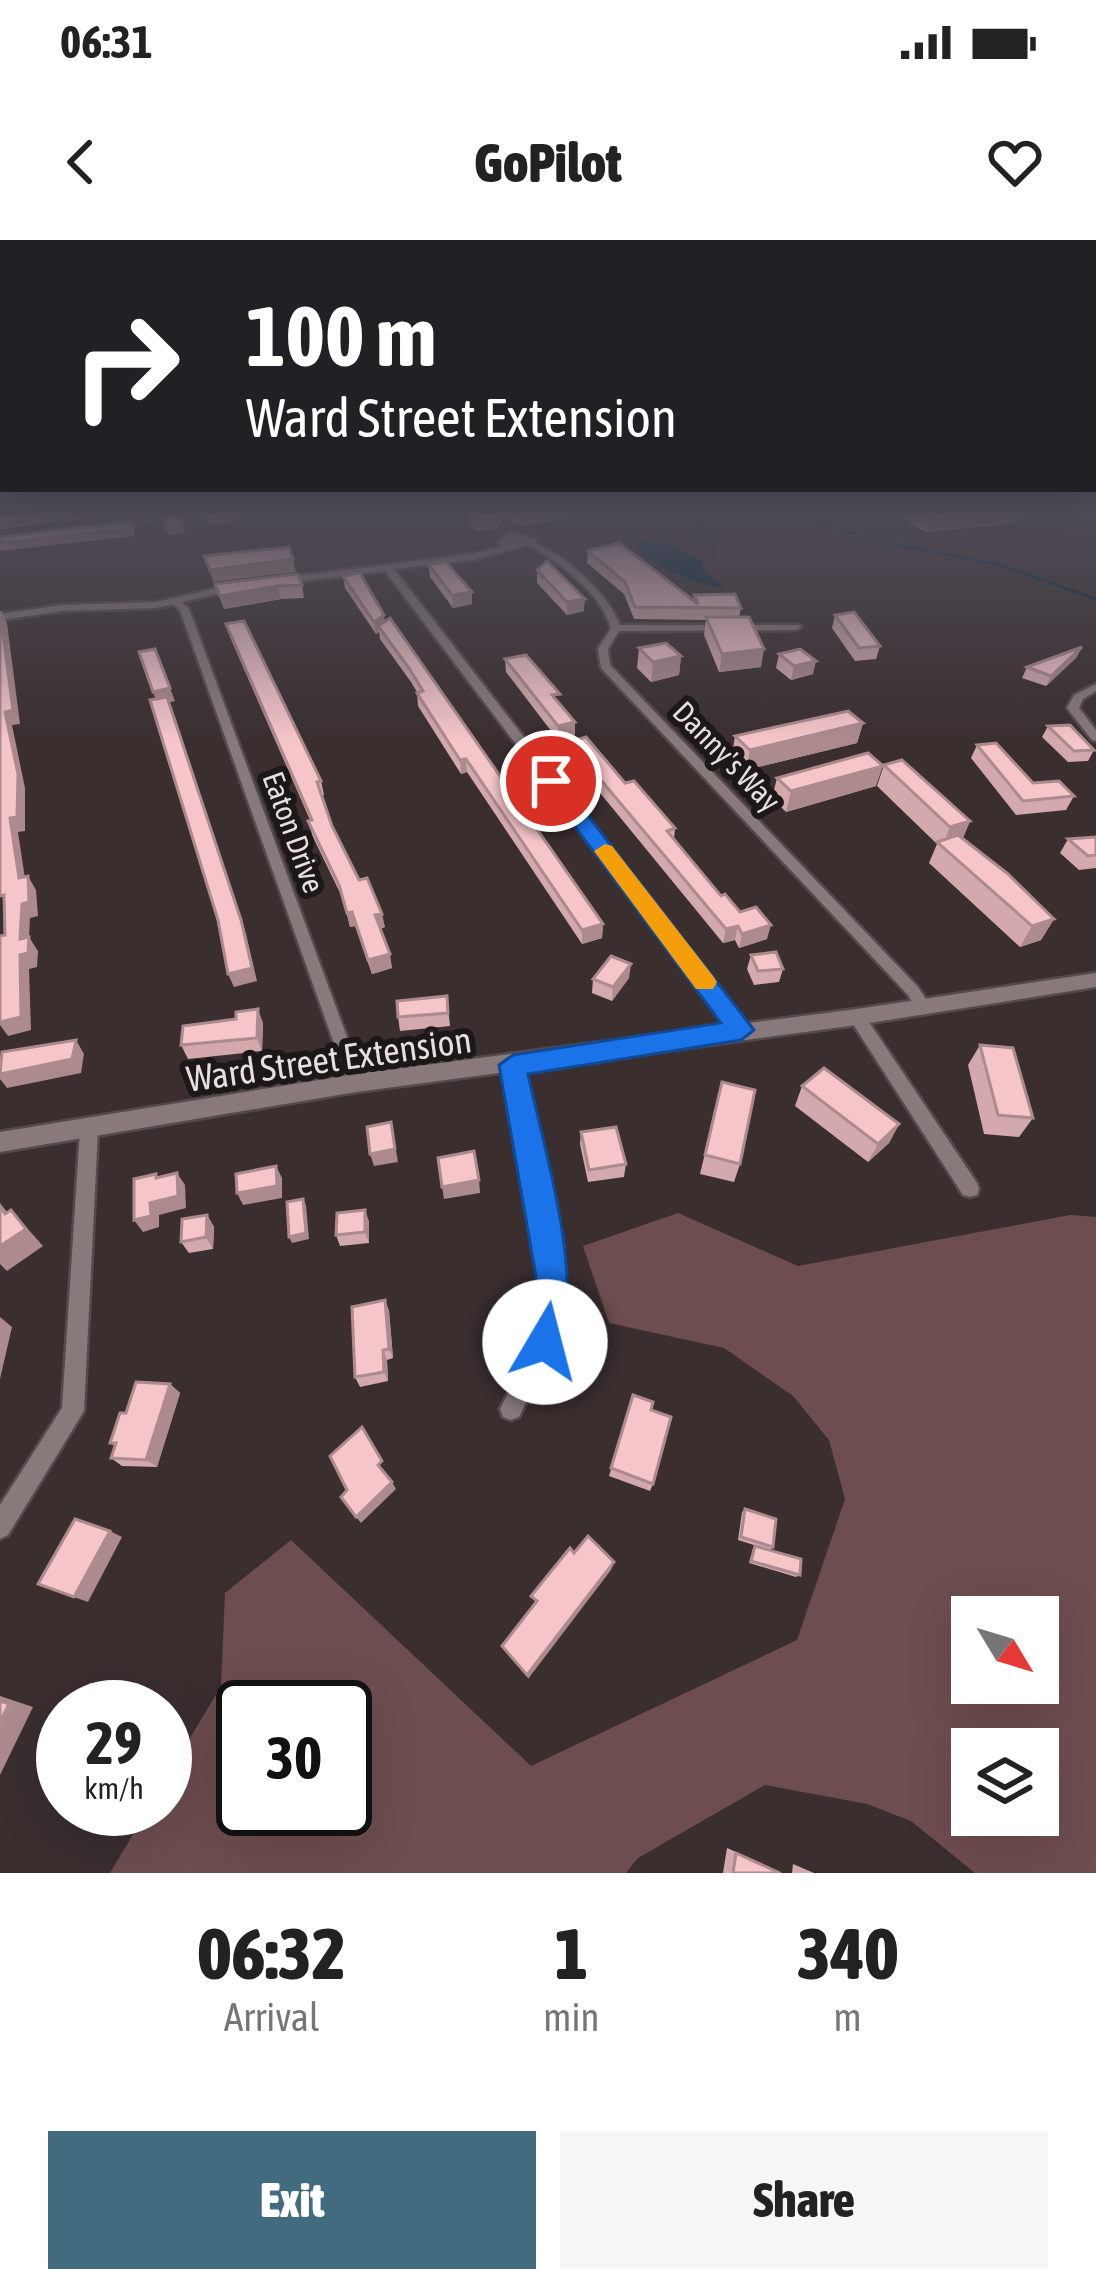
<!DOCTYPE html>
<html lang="en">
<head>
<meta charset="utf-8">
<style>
  body { margin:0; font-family:"Asap Condensed",sans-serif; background:#f6f6f6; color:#222; height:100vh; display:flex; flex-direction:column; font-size:45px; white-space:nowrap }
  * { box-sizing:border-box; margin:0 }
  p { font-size:39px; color:#767676 }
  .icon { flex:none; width:66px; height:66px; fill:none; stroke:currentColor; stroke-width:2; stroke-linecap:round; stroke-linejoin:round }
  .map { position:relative; height:1633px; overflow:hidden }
  .sheet { display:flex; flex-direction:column; background:#fff; flex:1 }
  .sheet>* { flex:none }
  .banner { position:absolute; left:0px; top:0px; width:1098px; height:252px; box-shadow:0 12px 48px #0002; background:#202124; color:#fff; overflow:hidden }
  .needle { width:78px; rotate:128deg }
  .buttons { position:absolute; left:951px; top:1356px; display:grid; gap:24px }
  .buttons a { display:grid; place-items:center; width:108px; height:108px; border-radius:0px; background:#fff; box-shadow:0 12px 48px #0002; font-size:60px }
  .speed { position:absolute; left:36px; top:1440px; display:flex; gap:24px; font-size:60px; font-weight:700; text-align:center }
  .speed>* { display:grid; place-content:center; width:156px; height:156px; border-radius:50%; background:#fff; box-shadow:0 12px 48px #0002; line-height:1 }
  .speed small { font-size:30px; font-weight:400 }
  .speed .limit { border:6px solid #111; border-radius:18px; background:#fff; color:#111 }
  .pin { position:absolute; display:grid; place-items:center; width:102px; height:102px; color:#fff; margin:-51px; border:6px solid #fff; border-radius:50%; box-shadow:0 3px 12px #0007 }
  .me { position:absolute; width:132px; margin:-66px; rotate:8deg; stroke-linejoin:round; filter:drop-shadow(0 0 9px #0008) }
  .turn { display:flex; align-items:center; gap:42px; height:252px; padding:0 48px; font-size:54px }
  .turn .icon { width:156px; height:156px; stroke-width:2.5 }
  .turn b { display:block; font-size:84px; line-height:102px }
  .eta { display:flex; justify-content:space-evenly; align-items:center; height:204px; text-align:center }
  .eta b { font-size:72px; font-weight:800; line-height:84px }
  .action { display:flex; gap:24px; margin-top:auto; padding:24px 48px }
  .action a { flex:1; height:138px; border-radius:0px; background:#426b7f; color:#fff; font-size:48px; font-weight:800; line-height:138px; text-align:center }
  .action a+a { background:#f6f6f6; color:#222 }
  .status { display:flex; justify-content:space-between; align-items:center; height:84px; padding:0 60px; background:#fff; direction:ltr }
  .status svg { height:33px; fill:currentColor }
  header { display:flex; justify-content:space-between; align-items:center; height:156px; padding:0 48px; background:#fff; font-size:54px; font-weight:800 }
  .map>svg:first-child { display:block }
  .green { fill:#6e4d50; fill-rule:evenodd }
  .water { fill:#002738 }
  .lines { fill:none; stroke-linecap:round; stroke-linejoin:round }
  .stream { stroke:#002738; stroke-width:3 }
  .minor-casing { stroke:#544a4b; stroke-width:5 }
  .tertiary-casing { stroke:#544a4b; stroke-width:5 }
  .secondary-casing { stroke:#544a4b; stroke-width:4 }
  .minor { fill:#88797a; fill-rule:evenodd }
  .tertiary { fill:#88797a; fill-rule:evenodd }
  .secondary { fill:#ab8287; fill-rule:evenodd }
  .wall { fill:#d3a9ad }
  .shaded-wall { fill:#ac8a8d }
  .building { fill:#f5c5c9; stroke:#ac8a8d; stroke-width:3 }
  .route { fill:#1a73e8; stroke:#114b97; stroke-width:3 }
  .slow { fill:#f59e0b }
  .labels { text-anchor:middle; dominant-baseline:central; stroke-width:12; stroke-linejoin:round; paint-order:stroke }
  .far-street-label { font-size:30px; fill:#e7dedf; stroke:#1d1818 }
  .street-label { font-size:36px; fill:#e7dedf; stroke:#1d1818 }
</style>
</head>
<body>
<div class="status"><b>06:31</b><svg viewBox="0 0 49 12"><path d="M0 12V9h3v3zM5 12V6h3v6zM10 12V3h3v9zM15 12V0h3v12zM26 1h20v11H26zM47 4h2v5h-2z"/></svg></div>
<header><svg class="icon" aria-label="back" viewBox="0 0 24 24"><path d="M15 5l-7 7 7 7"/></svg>GoPilot<svg class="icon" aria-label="heart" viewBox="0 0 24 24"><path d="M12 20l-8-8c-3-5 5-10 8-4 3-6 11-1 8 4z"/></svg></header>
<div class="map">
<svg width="1096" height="1633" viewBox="0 0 1096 1633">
  <rect width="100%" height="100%" fill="#3a2e2f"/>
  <!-- green -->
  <path class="green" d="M678,973L798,1026L1070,975L1096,977V1633H975L911,1581L867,1564L765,1545L638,1618L626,1633H110L148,1569H165V1540L221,1446L225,1353L291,1300L531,1526L797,1400L845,1259L829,1200L793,1156L724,1108L609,1083L583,1006ZM972,1377H1038V1443H972ZM243,1467H345V1569H243ZM972,1509H1038V1575H972Z"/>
  <!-- water -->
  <path class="water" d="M641,300L669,303L703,321V331L725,348C702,347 649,325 636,308L635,302Z"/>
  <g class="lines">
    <!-- stream -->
    <g class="stream">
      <path d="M698,273L721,279L799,276L882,302L997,324L1096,359"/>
      <path d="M703,279L694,291L714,310L713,316"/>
    </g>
    <defs>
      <g id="minor">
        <path d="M191,273H212L114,287L110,285Z"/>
        <path d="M510,292L536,299V303C569,319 606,351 620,385H799L801,387L796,390L619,391L608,409L610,425L918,747L931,767L929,771H917L908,755L601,428L598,409L611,388C601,353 559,322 528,305L473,320L394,329L747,786L749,790L747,794H735L385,331L279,344L274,341L279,338L473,314L503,306L497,302Z"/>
        <path d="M235,344L240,347L238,349L182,362L189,369L364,843L362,848H350L348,843L180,370L173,364L156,368L63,371L0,380V374L63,365L156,362Z"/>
        <path d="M1096,444V451L1083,459L1079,468L1096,490V501L1092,500L1067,468L1074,455Z"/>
        <path d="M857,771L863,773L977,943L979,949L977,955L970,957L963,955L851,781L849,777Z"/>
        <path d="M513,818L519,820L521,825L564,1042L555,1102L519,1177L511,1180L503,1177L500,1169L535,1100L544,1042L505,825L507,820Z"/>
        <path d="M89,883L95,885L98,890L84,1171L8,1295L0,1299V1265L62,1168L80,890L83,885Z"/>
      </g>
      <path id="tertiary" d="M1096,733V747L857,785L356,852L0,912V892L356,834L857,769Z"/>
      <path id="secondary" d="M1077,273L1096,274V282L1079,275Z"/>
    </defs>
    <!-- minor casing -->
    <use href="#minor" class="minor-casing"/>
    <!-- tertiary casing -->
    <use href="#tertiary" class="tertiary-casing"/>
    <!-- secondary casing -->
    <use href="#secondary" class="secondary-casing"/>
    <!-- minor -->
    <use href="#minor" class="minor"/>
    <!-- tertiary -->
    <use href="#tertiary" class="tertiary"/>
    <!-- secondary -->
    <use href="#secondary" class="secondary"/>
  </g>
  <!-- wall -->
  <g class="wall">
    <path d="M200,273L251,277L214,286L202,279Z"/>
    <path d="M465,273H571V279L517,286L505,278L497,288L476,291Z"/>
    <path d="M896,273H1038L1037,276L1007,284L925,292Z"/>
    <path d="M588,311L693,361L694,355L741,368L739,377L761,427L719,432L704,395L706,380L634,379L624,354L587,323Z"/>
    <path d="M429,325L472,352V364L453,368L430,337Z"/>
    <path d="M537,330L584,371L567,375L537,343Z"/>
    <path d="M343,336L385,381L603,684L602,698L582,704L467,532L461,534L418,466L417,452L411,442L380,399L379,392L376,394L345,348Z"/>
    <path d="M215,344L302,345L304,358L281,359L224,369Z"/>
    <path d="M835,375L880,406L876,419L855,421L832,388Z"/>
    <path d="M226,384L321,541L324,555L321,556L332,586L385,687L380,689L392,728L372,734L355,686L350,687L343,659L312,595L310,580L230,397Z"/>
    <path d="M639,408L681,416L679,435L651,442L637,428Z"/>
    <path d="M779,414L813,434L791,440L776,428Z"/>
    <path d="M1077,417L1046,446L1022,438L1027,427Z"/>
    <path d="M505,419L560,464L575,495L558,500L506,432Z"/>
    <path d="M863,483L857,503L746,530L732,516L735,496Z"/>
    <path d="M1048,486L1094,510L1088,521L1068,522L1042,497Z"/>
    <path d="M569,502L625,543L675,588L674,599L721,656L767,699L739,708L735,700L723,703L569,515Z"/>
    <path d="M977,505L1033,543L1074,556L1066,570L1016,575L971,518Z"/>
    <path d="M884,525L970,581L963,598L1054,679L1041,700L1020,707L929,623L937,604L877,546Z"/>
    <path d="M777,538L876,546L786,572L772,558Z"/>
    <path d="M1096,597V628L1079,630L1060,613L1068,599Z"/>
    <path d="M751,715L783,729L779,742L754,745L747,729Z"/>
    <path d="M629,738L612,761L592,753L593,739Z"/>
    <path d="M447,756L450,786L400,791L398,777Z"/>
    <path d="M263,783L262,811L188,819L181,805Z"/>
    <path d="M980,805L1033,878L1019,897L984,894L968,825Z"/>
    <path d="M722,842L740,924L734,942L700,934Z"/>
    <path d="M802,846L899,884L889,903L868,922L795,866Z"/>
    <path d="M581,892L626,924L624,937L588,942L580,904Z"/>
    <path d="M207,975L214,987L213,1009L189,1013L181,1002Z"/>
    <path d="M369,981V1003L340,1006L336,995Z"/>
    <path d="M385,1060L389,1071L393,1118L387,1120L388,1141L360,1147L355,1137Z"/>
    <path d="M170,1144L180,1153L157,1227L122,1226L111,1218L115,1206L110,1203Z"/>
    <path d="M633,1155L651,1170L653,1244L650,1251L609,1236Z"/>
    <path d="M745,1269L773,1307L770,1310L738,1300L742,1272Z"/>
    <path d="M755,1306L800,1335L796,1337L749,1323L753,1309Z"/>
    <path d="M727,1608L782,1633H723Z"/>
    <path d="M793,1624L814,1633H792Z"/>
  </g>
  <!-- shaded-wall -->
  <g class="shaded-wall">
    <path d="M71,273H124L0,289V282Z"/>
    <path d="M238,273H259L214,286L212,279Z"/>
    <path d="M500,273H505V278L497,288L476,291V279Z"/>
    <path d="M530,273H571V279L517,286V274Z"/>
    <path d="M985,273H1038L1037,276L1007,284L925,292L929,279Z"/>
    <path d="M133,281L135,287L134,296L0,311V303Z"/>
    <path d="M184,287L185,293L169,295L167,290Z"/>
    <path d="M293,319L296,332L213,342L210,330Z"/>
    <path d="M278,346L281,359L224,369L220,356Z"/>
    <path d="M472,352V364L453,368L452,355Z"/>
    <path d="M585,359L584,371L567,375V362Z"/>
    <path d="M1,371L7,383L20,484L12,485L25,548V591L18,592L27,652L19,638L10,578Z"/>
    <path d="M384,375L386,388L378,386L379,392L376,394L374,382Z"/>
    <path d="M1082,407L1077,417L1046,446L1051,436Z"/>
    <path d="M764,409L761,427L719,432L722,414Z"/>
    <path d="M681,416L679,435L651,442L653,422Z"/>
    <path d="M816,421L813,434L791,440L794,426Z"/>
    <path d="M170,448L175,461L158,465L153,452Z"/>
    <path d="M174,474L246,694L257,741L234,747L228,734Z"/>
    <path d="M575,482V495L558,500V486Z"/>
    <path d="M863,483L857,503L746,530L750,510Z"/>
    <path d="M466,519L467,532L461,534L460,520Z"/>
    <path d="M883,526L876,546L786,572L791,551Z"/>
    <path d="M970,581L961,602L941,608L950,587Z"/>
    <path d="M28,636L36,650L38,676L30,678L29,697L38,711L37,727L29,729L31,790L8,796L0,785V772L20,699L22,664Z"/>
    <path d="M352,672L355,686L350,687L347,673Z"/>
    <path d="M382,674L385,687L378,689L375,675Z"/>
    <path d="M1054,679L1041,700L1020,707L1032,686Z"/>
    <path d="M603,684L602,698L582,704V690Z"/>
    <path d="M771,685L767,699L739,708L742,694Z"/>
    <path d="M738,686L735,700L723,703L726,689Z"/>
    <path d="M390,714L392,728L372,734L368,720Z"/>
    <path d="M631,724L629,738L612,761L613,747Z"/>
    <path d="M258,769L263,783L262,811L257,798Z"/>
    <path d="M76,800L84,814L81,833L7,848L0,839V834Z"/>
    <path d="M391,882L398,922L374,926L370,914Z"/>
    <path d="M899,884L889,903L868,922L878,904Z"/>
    <path d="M276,926L282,938V958L243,965L237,953Z"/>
    <path d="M177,933L185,945L186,968L159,975V987L143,992L134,980Z"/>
    <path d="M479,940L480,953L444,959L442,947Z"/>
    <path d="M303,959L306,965L309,999L292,1003L289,997Z"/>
    <path d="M0,963L22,991L11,970L43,1006L7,1031L0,1024Z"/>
    <path d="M365,970L369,981V1003L365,992Z"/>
    <path d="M207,975L214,987L213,1009L206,997Z"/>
    <path d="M385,1060L389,1071L393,1118L389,1109Z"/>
    <path d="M0,1077L12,1087L0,1139Z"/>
    <path d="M383,1110L387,1120L388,1141L384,1132Z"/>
    <path d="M170,1144L180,1153L157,1227L146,1220Z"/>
    <path d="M392,1242L396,1249L361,1283L356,1277Z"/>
    <path d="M110,1291L122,1297L88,1362L74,1357Z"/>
    <path d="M614,1322L611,1330L528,1439L527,1435Z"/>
    <path d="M0,1456L33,1467L0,1535Z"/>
  </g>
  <!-- building -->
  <g class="building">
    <path d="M53,273H71L0,282V278Z"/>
    <path d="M201,273H238L212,279Z"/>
    <path d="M471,273H500L497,277L476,279Z"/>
    <path d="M921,273H985L929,279Z"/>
    <path d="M180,276L184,287L167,290L163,278Z"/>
    <path d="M133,281L132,289L0,303V297Z"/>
    <path d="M619,303L698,364L694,355L735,354L741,368L635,367L625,342L588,311Z"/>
    <path d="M289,307L293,319L210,330L204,316Z"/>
    <path d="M547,321L585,359L567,362L537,330Z"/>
    <path d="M446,322L472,352L452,355L429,325Z"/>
    <path d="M360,333L384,375L374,382L343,336Z"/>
    <path d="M298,334L302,345L278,346L220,356L215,344Z"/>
    <path d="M0,371L13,470L5,472L18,534L17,577L10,578L19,638L28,636L29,662L22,664L20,699L29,697L28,713L20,715L21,777L0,782V696L5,695L4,655L0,656Z"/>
    <path d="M854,372L880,406L859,408L835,375Z"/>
    <path d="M706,377H749L764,409L722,414Z"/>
    <path d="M390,378L603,684L582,690L466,519L460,520L417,453L423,451L409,428L378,386Z"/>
    <path d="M244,381L321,541L317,542L332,586L359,640L367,638L382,674L375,675L390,714L368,720L352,672L347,673L339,645L308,581L312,580L226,384Z"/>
    <path d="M666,403L681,416L653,422L639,408Z"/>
    <path d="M1082,407L1051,436L1027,427Z"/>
    <path d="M155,409L170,448L153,452L139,412Z"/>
    <path d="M800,409L816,421L794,426L779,414Z"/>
    <path d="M526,415L560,454L552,455L575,482L558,486L505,419Z"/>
    <path d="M167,457L241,680L252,728L228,734L218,680L150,460Z"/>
    <path d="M848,471L863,483L750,510L735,496Z"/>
    <path d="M1070,485L1094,510L1074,511L1048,486Z"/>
    <path d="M586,497L625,543L634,541L675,588L667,591L721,656L725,654L740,672L756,667L771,685L742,694L738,686L726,689L569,502Z"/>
    <path d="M996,503L1033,543L1059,541L1074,556L1023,561L977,505Z"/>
    <path d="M868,513L883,526L791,551L777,538Z"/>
    <path d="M902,520L970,581L950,587L884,525Z"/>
    <path d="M958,595L1008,634L1054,679L1032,686L937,602Z"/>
    <path d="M1096,597V615L1088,616L1068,599Z"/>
    <path d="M776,712L783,729L758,731L751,715Z"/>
    <path d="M611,716L631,724L613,747L593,739Z"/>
    <path d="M447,756L448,773L398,777L397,761Z"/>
    <path d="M258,769L257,798L181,805L183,786L236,779V772Z"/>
    <path d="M76,800L72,819L0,834L2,812Z"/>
    <path d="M980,805L1013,808L1033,878L998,875Z"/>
    <path d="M824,828L899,884L878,904L802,846Z"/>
    <path d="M722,842L755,850L740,924L705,915Z"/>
    <path d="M391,882L395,909L370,914L367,887Z"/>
    <path d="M616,887L626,924L589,930L581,892Z"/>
    <path d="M474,911L479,940L442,947L438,918Z"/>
    <path d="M276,926L277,946L237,953L236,934Z"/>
    <path d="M177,933L178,956L150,963L151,976L134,980V939L156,934V938Z"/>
    <path d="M303,959L306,993L289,997L287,962Z"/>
    <path d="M0,967L5,974L11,970L26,989L0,1006Z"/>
    <path d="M365,970V992L336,995L337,973Z"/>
    <path d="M207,975L206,997L181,1002L182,979Z"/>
    <path d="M385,1060L389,1109L383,1110L384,1132L355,1137L352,1067Z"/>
    <path d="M136,1142L170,1144L146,1220L111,1218L116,1203H110L120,1173H126Z"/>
    <path d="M633,1155L653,1162L651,1170L671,1177L653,1244L611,1228Z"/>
    <path d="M362,1187L382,1221L378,1225L392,1242L356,1277L341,1257L347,1250L330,1216Z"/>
    <path d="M745,1269L776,1279L773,1307L741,1297Z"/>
    <path d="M75,1279L110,1291L74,1357L38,1344Z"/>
    <path d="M588,1296L614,1322L527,1435L502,1406L537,1361L531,1356L570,1308L574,1313Z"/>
    <path d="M755,1306L801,1319L800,1335L751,1321Z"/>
    <path d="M0,1461L9,1464L0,1482Z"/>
    <path d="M736,1613L780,1633H733Z"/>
  </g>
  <!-- sky -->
  <linearGradient id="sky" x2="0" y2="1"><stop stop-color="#20191a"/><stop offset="0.54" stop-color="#4f4c58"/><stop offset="1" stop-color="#4f4c58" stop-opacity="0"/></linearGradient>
  <rect width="1096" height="501" fill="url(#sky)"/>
  <!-- route -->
  <path class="route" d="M544,537H558L754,790L741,800L528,834C544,910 587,1043 557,1114L545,1119L533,1114L528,1102L537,1042L499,825L513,815L721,783L544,545Z"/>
  <!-- slow -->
  <path class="slow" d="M605,604L612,606L713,736L717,742L713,749H696L594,611Z"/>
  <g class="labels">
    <!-- far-street labels -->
    <g class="far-street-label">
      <text transform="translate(727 516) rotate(46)">Danny's Way</text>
      <text transform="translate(294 592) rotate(70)">Eaton Drive</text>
    </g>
    <!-- street labels -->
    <g class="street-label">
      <text transform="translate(329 819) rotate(-8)">Ward Street Extension</text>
    </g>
  </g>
</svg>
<div class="buttons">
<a><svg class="needle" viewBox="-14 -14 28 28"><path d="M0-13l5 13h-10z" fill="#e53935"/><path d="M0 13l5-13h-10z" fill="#767676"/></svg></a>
<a><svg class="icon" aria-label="layers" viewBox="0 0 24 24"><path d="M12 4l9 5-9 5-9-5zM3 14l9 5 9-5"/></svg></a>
</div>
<div class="speed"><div>29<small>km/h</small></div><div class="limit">30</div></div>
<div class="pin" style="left:551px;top:541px;background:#d93025"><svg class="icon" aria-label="arrive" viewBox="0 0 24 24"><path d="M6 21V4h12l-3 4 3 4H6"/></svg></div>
<svg class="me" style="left:545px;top:1102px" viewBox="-20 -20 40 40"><circle r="19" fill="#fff"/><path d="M0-13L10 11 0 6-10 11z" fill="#1a73e8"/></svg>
<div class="banner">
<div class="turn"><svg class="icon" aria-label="right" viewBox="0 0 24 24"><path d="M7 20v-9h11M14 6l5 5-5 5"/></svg><div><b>100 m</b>Ward Street Extension</div></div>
</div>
</div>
<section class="sheet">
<div class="eta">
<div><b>06:32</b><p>Arrival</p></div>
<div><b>1</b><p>min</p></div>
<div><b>340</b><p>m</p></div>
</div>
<div class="action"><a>Exit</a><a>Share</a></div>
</section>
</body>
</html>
